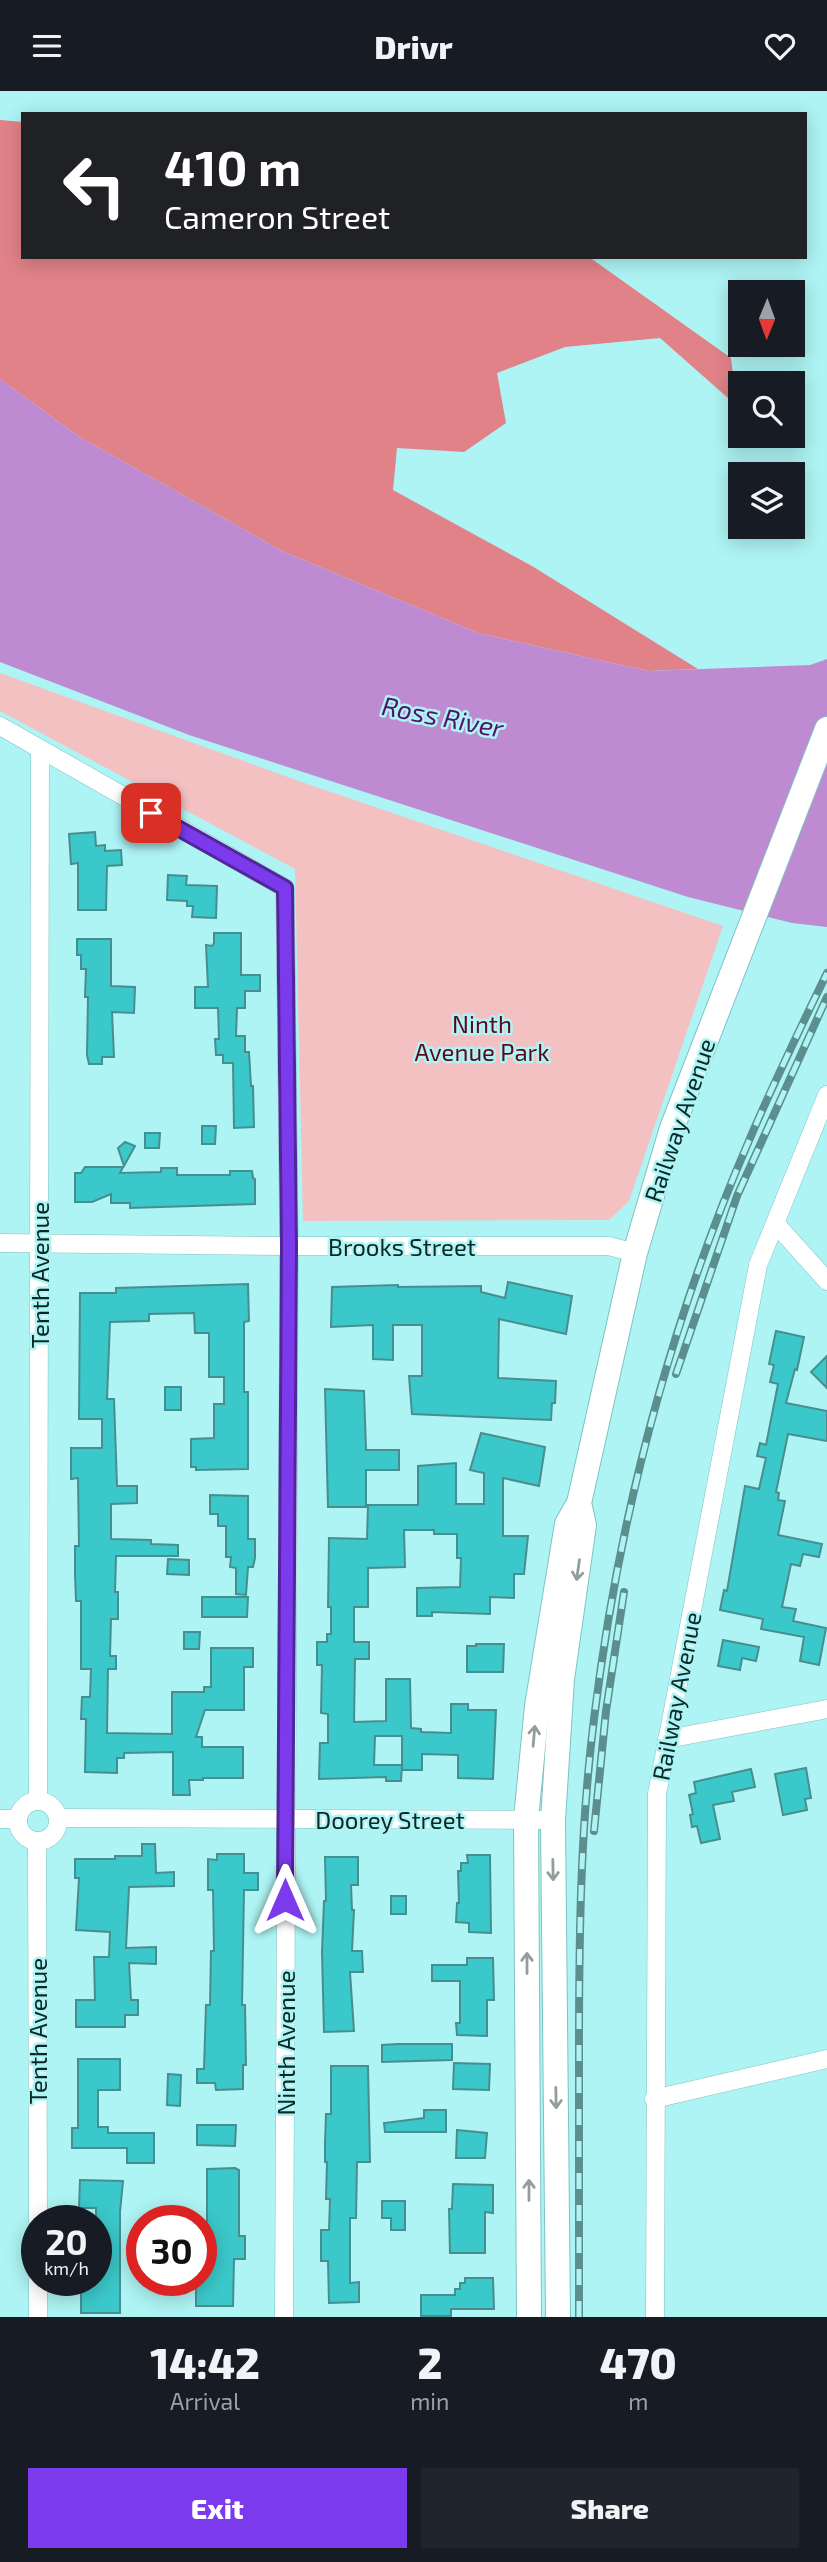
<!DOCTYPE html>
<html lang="en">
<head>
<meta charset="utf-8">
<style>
  body { margin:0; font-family:"Exo 2",sans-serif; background:#20242c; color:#f1f3f6; height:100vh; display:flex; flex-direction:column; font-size:26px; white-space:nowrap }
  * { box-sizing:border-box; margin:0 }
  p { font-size:23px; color:#9ea1a6 }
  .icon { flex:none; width:38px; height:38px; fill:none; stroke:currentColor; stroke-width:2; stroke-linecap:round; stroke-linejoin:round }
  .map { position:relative; height:2226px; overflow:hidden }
  .panel { display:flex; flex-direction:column; background:#171b24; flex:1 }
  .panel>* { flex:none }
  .banner { position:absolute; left:21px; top:21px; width:786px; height:147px; border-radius:0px; box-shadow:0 4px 18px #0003; background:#202124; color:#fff; overflow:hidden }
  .needle { width:46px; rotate:181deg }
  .fabs { position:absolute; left:728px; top:189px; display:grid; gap:14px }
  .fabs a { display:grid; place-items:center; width:77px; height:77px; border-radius:0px; background:#171b24; box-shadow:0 4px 18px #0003; font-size:35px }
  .speed { position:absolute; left:21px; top:2114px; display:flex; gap:14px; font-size:35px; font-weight:700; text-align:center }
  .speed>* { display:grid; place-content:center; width:91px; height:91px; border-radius:50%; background:#171b24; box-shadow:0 4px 18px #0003; line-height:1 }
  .speed small { font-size:18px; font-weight:400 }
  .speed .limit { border:10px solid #d22; background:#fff; color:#111 }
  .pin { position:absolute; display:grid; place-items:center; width:60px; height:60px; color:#fff; margin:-30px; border-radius:14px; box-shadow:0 4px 10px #0006 }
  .me { position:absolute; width:77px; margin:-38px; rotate:0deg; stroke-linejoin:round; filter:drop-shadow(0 0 5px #0008) }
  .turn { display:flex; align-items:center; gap:24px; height:147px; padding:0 28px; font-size:32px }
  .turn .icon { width:91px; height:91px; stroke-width:2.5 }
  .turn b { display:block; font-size:49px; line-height:60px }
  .eta { display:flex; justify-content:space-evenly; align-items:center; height:119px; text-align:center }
  .eta b { font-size:42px; font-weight:800; line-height:49px }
  .cta { display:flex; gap:14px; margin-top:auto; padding:14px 28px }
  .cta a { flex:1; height:80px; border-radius:0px; background:#7c3aed; color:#fff; font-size:28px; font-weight:800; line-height:80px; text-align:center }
  .cta a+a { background:#20242c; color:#f1f3f6 }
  header { display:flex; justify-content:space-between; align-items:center; height:91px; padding:0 28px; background:#171b24; font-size:32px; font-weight:800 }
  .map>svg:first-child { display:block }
  .green { fill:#f4c1c3 }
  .forest { fill:#e18289 }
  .water { fill:#be8bd3 }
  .building { fill:#3bc8ca; stroke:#498e8e; stroke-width:2 }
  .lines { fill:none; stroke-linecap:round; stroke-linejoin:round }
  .minor-casing { stroke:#7ec3c3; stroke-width:19 }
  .secondary-casing { stroke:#7ec3c3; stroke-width:26 }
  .minor { stroke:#fff; stroke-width:18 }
  .secondary { stroke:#fff; stroke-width:24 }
  .rail-casing { stroke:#5c8e8e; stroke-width:8 }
  .rail { stroke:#aef4f4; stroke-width:5; stroke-dasharray:16; stroke-linecap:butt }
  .oneway { stroke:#919e9e }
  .route-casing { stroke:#51269a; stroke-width:18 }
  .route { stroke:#7c3aed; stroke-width:12 }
  .labels { text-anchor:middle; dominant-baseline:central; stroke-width:5; stroke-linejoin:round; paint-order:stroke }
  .park-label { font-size:24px; fill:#5e071c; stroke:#aef4f4 }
  .street-label { font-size:24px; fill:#0a2828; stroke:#aef4f4 }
  .water-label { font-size:26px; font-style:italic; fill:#541269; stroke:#aef4f4 }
</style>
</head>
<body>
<header><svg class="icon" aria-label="menu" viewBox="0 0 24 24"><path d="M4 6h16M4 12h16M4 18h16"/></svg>Drivr<svg class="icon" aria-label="heart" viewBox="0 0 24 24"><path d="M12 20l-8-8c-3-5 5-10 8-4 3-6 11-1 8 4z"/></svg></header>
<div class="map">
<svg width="827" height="2226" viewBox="0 0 827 2226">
  <rect width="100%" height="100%" fill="#aef4f4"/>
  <!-- green -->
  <path class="green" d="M0,582L299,690L723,835L629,1110L609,1129L303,1130L295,778L0,620Z"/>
  <!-- forest -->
  <path class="forest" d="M0,29L23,31V166H589L731,267L737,315L660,247L565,256L497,282L506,332L464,361L397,357L393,399L532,475L698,578L648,580L478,542L282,460L78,345L0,288Z"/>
  <!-- water -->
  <path class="water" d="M0,288L78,345L282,460L478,542L648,580L810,574L827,568V836L792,832L688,806L189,644L0,571Z"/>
  <!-- building -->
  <g class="building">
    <path d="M95,741L96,755L105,754V760L121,759L122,774L107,775L106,819H78V772L71,773L69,743Z"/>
    <path d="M168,784L187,785L186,794L217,795L216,827L192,826L193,815H187V810L167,809Z"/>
    <path d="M214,842H241V884H260V900H245V917H237L236,945H245V961H249L251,995H253L254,1036L234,1037L233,972H223V964H216L215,948H219L218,917H195V896H208L206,854L212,855L214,852Z"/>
    <path d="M77,848H111V895L135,896L134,922L112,921L114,966H102V973H89L87,964L88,906H85L86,878H81V864H77Z"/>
    <path d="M202,1035H216L215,1053H202Z"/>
    <path d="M145,1042H160L159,1057H145Z"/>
    <path d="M125,1051L135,1055L124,1075L118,1057Z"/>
    <path d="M85,1076H123L120,1082L161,1081V1077H177V1084H230V1080H252L253,1087L255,1088V1113L130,1117V1112H111V1103L92,1111H75V1082H81Z"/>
    <path d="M508,1191L572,1205L566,1243L499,1228L498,1287L556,1290L555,1312H552L551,1329L412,1323L409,1285H422V1234H393V1269L373,1268V1234L331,1236L332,1196L398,1194V1196L481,1195V1201L505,1207Z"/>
    <path d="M248,1193L249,1230L244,1231V1301H248V1378L196,1379V1376H191V1348L214,1347V1313H224V1286H209V1242H195L194,1222L149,1223V1230L110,1231L107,1308H114L117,1395H137V1412L111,1413V1448L151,1449V1453L178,1454V1465H116L115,1501H118V1528H111L110,1565H116V1578H108L107,1642L172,1643V1601H204V1596H211V1557H253V1576H244V1619H205L196,1646H202V1656H243V1687H203V1689H189L190,1704H173V1661L124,1662V1667H117V1682L85,1681L86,1628H81L82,1606H90L91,1578H81V1510H76L75,1483V1455H79L78,1387L71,1388V1357H102V1328H79L80,1202H116V1197Z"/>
    <path d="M776,1240L804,1246L797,1279L795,1278L786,1312L827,1320V1350L788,1343L776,1401L779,1402L778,1409L785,1410L778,1444L822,1453L819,1466L803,1463L800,1475L791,1473L782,1516L796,1518L793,1530L826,1537L819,1574L800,1570L804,1546L761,1538L763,1528L720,1519L724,1499L727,1500L745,1395L759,1398L766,1367L757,1365L760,1352L766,1354L778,1293L770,1291L774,1274L769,1273Z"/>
    <path d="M827,1265V1297L811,1281Z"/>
    <rect x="165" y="1296" width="16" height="23"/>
    <path d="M325,1298L364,1300L366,1359H399V1379H366V1416H328Z"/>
    <path d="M481,1342L545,1356L539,1395L503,1387V1445H528L524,1483H514V1507L490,1506V1523L432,1521V1525H417V1497L460,1496L461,1467H457V1443H434V1439H404L405,1476L368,1477V1516H354V1551H369V1568H355L354,1631L386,1630V1588H410L411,1637L421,1638V1641L451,1642V1613H468V1619H496L493,1688L458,1687V1664L422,1663V1679H402V1645H375L374,1674H402L401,1690H386V1686L319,1688L320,1652H328V1623L321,1622L322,1574H317V1551H327V1543H331V1516H328L329,1447L367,1448L368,1414H418V1375L456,1372V1413H484V1382L470,1379Z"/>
    <path d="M210,1404L248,1405V1448H255V1467L253,1476H248L246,1504L236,1503V1477L230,1476L231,1466H226V1435H218V1423H210Z"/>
    <path d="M168,1468L189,1469V1484L167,1483Z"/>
    <path d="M202,1506H248L247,1526H202Z"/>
    <path d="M184,1541H200L199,1558H184Z"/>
    <path d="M723,1549L759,1556L756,1570L742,1567L740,1579L718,1575Z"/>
    <path d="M476,1553H504L503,1581H467V1555H476Z"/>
    <path d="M806,1677L811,1707L805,1708L807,1719L783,1724L775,1683Z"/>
    <path d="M751,1678L755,1696L732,1701L734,1710L713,1714L720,1748L701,1752L697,1735L692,1736L690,1724L693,1723L689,1704L696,1702L694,1691Z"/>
    <path d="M142,1753H155L156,1782L174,1781V1795L129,1796L126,1857L156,1856V1873L129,1872L131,1909H138V1924H125V1936H76V1909H95L94,1866H109L110,1841L76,1839L79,1787H75V1768H115V1765H142Z"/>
    <path d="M217,1763H244V1782H258V1799H244L242,1914H245L246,1974H243V1998L216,1999L215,1992H197V1978H204L206,1914H210L211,1860H214L213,1799H208V1768L217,1769Z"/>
    <path d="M467,1764H490L491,1842L469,1841V1832L456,1831L457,1812H459L458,1780H461V1772H468Z"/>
    <path d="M325,1766H358V1794H351L352,1819H354L352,1860H362L363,1881H350L354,1940L324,1941L322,1861L324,1810H326Z"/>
    <rect x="391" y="1805" width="15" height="18"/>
    <path d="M467,1867H493L494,1909H487V1945L457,1944L456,1932H460V1890H432V1874H467Z"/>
    <path d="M398,1953H452V1969L382,1971V1954Z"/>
    <path d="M78,1968H120V1999H98V2036H108V2042H154V2072H127V2057H72V2037H78Z"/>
    <path d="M454,1972L490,1973L489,1999L453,1998Z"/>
    <path d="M331,1975H368L370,2071H357L356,2127H350V2192L359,2191V2211L329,2212L328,2170H321V2139H329L330,2108H326L327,2071H325V2052L326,2023H331Z"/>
    <path d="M168,1983L181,1984L180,2015L167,2014Z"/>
    <path d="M424,2019H446V2041H385L384,2032L424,2027Z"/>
    <path d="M197,2034H236L235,2055L197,2054Z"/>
    <path d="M457,2039L487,2042L485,2067H456Z"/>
    <path d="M235,2077L239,2079V2145H245V2168H234L233,2215H196V2189H201V2130L207,2131V2078Z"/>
    <path d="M80,2089L123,2090L120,2121V2222H81V2189H96V2117H79Z"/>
    <path d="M453,2093L493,2094V2122L485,2121V2162H450L449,2118H452Z"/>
    <path d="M382,2110H405V2139H391V2127H382Z"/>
    <path d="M465,2187H493L494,2218H451V2225H421V2204H455V2198H460V2192H465Z"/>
  </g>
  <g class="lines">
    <defs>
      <g id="minor">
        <path d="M0,635L285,797L289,1155L284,2226"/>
        <path d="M775,1132L827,1190"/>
        <path d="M0,1152L289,1155H609L635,1162"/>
        <path d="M667,1648L827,1618"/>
        <path d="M38,1710L40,659"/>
        <circle cx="38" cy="1730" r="20"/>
        <path d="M58,1727L553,1729"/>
        <path d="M0,1728H18"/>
        <path d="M37,1750L38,2130"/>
        <path d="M654,2008L827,1968"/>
        <path d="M38,2189V2226"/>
        <path d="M655,2226L657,1703L758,1174L827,1004"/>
      </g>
      <g id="secondary">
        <path d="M529,2226L526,1728L537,1615L567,1433L579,1412L635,1162L672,1037L827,638"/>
        <path d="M558,2226L553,1729L562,1588L584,1434L580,1416"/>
      </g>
    </defs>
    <!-- minor casing -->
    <use href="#minor" class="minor-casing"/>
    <!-- secondary casing -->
    <use href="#secondary" class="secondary-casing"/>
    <!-- minor -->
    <use href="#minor" class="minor"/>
    <!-- secondary -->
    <use href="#secondary" class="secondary"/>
    <defs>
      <g id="rail">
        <path d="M676,1283L737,1105L827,906"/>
        <path d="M594,1740L606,1620L624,1501"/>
        <path d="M579,2226C579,2138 579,2050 579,1962C579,1850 580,1739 594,1628C618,1431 669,1235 748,1052C772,995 800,938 827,882"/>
      </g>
    </defs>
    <!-- rail casing -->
    <use href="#rail" class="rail-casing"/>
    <!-- rail -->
    <use href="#rail" class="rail"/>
  </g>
  <!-- one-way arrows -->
  <defs><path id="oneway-shaft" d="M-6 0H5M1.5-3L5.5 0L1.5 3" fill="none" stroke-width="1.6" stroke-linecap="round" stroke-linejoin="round" transform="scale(1.75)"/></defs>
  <g class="oneway">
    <use href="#oneway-shaft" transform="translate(578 1479) rotate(98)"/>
    <use href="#oneway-shaft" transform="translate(534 1645) rotate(-85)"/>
    <use href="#oneway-shaft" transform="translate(553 1779) rotate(89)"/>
    <use href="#oneway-shaft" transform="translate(527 1872) rotate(-90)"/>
    <use href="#oneway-shaft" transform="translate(556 2007) rotate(89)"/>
    <use href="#oneway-shaft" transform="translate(529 2099) rotate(-90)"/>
  </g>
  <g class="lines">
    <defs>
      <path id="route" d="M151,722L285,797L289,1155L285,1809"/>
    </defs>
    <!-- route casing -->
    <use href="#route" class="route-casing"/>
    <!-- route -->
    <use href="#route" class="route"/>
  </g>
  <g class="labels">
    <!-- park labels -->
    <g class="park-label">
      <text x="482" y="932">Ninth<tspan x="482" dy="28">Avenue Park</tspan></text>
    </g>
    <!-- street labels -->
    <g class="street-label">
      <text transform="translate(679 1029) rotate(-71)">Railway Avenue</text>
      <text x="402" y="1155">Brooks Street</text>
      <text transform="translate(39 1184) rotate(-90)">Tenth Avenue</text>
      <text transform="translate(676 1605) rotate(-79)">Railway Avenue</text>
      <text x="390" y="1728">Doorey Street</text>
      <text transform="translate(37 1940) rotate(-90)">Tenth Avenue</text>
      <text transform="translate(285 1952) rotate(-90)">Ninth Avenue</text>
    </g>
    <!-- water labels -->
    <g class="water-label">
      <text transform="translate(443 625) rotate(11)">Ross River</text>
    </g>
  </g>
</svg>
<div class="fabs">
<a><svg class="needle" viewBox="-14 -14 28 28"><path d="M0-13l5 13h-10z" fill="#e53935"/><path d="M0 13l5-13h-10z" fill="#9ea1a6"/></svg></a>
<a><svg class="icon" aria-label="search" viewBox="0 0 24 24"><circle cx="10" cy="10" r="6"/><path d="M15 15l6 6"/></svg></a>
<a><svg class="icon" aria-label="layers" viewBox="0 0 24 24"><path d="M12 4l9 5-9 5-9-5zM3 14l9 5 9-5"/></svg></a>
</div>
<div class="speed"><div>20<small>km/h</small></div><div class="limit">30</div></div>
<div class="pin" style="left:151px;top:722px;background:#d93025"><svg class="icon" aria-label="arrive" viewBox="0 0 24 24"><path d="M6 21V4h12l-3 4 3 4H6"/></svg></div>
<svg class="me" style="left:285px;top:1809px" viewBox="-20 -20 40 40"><path d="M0-17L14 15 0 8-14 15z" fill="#7c3aed" stroke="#fff" stroke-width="4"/></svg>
<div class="banner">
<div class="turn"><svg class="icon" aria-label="left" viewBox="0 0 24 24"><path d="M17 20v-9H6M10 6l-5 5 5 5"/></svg><div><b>410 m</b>Cameron Street</div></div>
</div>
</div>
<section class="panel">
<div class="eta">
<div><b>14:42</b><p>Arrival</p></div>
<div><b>2</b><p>min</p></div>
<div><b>470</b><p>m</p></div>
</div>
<div class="cta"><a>Exit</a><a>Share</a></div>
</section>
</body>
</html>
